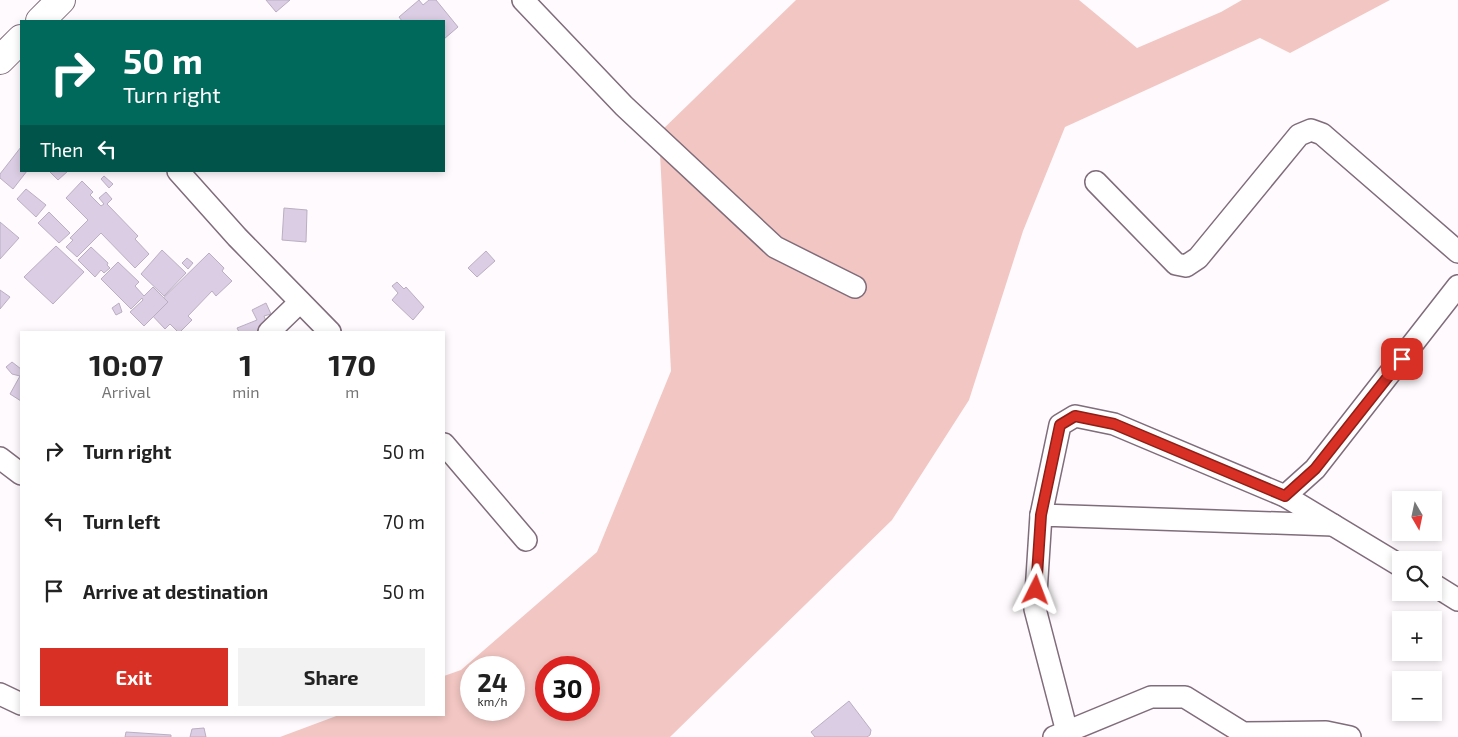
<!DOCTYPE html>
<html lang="en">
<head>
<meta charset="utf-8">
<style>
  body { margin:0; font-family:"Exo 2",sans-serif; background:#f2f2f2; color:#222; height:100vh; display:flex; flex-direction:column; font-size:19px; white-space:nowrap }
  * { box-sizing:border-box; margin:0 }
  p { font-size:16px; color:#767676 }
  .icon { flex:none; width:28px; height:28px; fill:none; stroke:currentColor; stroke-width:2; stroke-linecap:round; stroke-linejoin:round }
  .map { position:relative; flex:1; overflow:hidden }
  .details { position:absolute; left:20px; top:331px; width:425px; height:385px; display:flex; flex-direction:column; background:#fff; border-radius:0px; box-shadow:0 2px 8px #0003 }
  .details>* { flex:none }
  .guide { position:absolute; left:20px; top:20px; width:425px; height:152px; border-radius:0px; box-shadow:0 2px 8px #0003; background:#00695c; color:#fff; overflow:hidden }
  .needle { width:32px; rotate:171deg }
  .buttons { position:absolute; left:1392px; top:491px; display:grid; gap:10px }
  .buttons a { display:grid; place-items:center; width:50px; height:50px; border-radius:0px; background:#fff; box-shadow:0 2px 8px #0003; font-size:25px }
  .speed { position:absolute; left:460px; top:656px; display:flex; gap:10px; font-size:25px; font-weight:700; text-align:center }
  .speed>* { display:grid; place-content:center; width:65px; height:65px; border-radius:50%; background:#fff; box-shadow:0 2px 8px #0003; line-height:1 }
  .speed small { font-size:12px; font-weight:400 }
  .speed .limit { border:8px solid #d22; background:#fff; color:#111 }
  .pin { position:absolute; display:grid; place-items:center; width:42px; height:42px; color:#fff; margin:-21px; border-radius:10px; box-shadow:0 2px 8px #0006 }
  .me { position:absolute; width:55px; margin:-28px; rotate:3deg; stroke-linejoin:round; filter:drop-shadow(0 0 4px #0008) }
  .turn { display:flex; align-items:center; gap:18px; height:105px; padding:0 20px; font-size:22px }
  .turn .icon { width:65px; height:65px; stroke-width:2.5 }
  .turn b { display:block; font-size:35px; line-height:42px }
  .then { display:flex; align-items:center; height:48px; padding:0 20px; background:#0003; gap:10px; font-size:19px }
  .eta { display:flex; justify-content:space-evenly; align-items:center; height:85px; text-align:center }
  .eta b { font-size:30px; font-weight:700; line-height:35px }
  .button { display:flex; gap:10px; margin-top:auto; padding:10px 20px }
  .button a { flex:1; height:58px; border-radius:0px; background:#d93025; color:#fff; font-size:20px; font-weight:700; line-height:58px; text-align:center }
  .button a+a { background:#f2f2f2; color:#222 }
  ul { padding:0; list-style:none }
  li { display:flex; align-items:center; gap:15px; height:70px; padding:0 20px }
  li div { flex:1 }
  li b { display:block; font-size:19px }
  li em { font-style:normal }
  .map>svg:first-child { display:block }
  .green { fill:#f2c6c2; fill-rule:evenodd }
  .building { fill:#dbcee4; stroke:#baaec3 }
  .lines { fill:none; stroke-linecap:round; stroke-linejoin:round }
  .street-casing { stroke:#806c7a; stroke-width:24 }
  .secondary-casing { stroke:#806c7a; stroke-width:30 }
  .street { stroke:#fff; stroke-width:21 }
  .secondary { stroke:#fff; stroke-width:28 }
  .route-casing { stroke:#8d1f18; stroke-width:12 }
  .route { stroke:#d93025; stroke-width:9 }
</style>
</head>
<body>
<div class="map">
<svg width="1458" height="737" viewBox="0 0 1458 737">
  <rect width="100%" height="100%" fill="#fefafd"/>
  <!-- green -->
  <path class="green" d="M796,0H1079L1137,48L1221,12L1242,0H1390L1290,53L1260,38L1065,127L1023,231L969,400L892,520L670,737H280L339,715H444V676L461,670L597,552L671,371L659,133ZM471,668H514V710H471ZM546,668H589V710H546Z"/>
  <!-- building -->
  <g class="building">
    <path d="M266,0H290L276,12Z"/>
    <path d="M419,0L423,5L429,0H436L458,27L444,39V21H402L399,17Z"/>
    <path d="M21,147V171H27L13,189L0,178V174Z"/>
    <path d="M49,171H68L58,180Z"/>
    <path d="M104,176L113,184L109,188L101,179Z"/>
    <path d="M82,181L93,192L90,195L101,206L104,204L99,198L106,192L112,199L107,204L138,236L135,239L149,254L135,268L101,233L77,257L66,247L73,240L70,238L88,220L66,198Z"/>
    <path d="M26,189L46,205L36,217L17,199Z"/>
    <path d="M284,208L307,210L306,242L282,240Z"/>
    <path d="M49,212L70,233L59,243L38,223Z"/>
    <path d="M0,222L19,238L0,259Z"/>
    <path d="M56,246L84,272L53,304L24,277Z"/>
    <path d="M91,247L108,263L107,265L110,268L104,273L101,270L95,277L78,260Z"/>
    <path d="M162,250L186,273L164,296L141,274Z"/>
    <path d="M486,251L495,261L477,277L468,268Z"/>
    <path d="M209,253L224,268L222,271L232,281L216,296L212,291L188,316L192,320L180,332H178L170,324L165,329L149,312Z"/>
    <path d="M187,258L193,263L188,269L182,263Z"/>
    <path d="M118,262L139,282L135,286L144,296L153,287L168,302L144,326L130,312L143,300L142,298L131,309L101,279Z"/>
    <path d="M397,282L404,289L406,287L424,307L413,320L392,300L398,293L392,286Z"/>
    <path d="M0,290L10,297L0,309Z"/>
    <path d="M119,303L122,312L116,315L112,308Z"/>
    <path d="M266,303L271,314L264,316L270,332H239L237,328L257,320L252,310Z"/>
    <path d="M12,362L21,369V401L10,394L20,376L12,374L6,367Z"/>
    <path d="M849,701L871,730L870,735L867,737H815L811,732Z"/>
    <path d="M204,728L206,737H190L192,729Z"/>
    <path d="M126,732L171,735V737H125Z"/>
  </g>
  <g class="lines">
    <defs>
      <g id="street">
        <path d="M523,0L624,106L775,247L855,287"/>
        <path d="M178,171L237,237L330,332"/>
        <path d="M1096,182L1176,264L1186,266L1198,258L1299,135L1311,130L1322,134L1458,252"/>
        <path d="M269,332L300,302"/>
        <path d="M444,444L526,540"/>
        <path d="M0,458L21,474"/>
        <path d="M1285,496L1315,469L1458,286"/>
        <path d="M1041,515L1060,425L1075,416L1114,424L1285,496L1401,566"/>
        <path d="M1434,585L1458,600"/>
        <path d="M0,694L21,704"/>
        <path d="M1067,732L1035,609L1041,515L1333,525"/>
        <path d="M1054,737L1151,697H1185L1243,733L1326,732L1350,737"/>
      </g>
      <g id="secondary">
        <path d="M40,21L61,0"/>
        <path d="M0,60L21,39"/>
      </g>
    </defs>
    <!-- street casing -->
    <use href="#street" class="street-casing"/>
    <!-- secondary casing -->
    <use href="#secondary" class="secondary-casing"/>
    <!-- street -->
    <use href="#street" class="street"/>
    <!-- secondary -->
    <use href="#secondary" class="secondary"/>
  </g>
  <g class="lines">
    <defs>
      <path id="route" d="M1036,590L1041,515L1060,425L1075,416L1114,424L1285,496L1315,469L1402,359"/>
    </defs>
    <!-- route casing -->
    <use href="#route" class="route-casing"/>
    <!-- route -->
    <use href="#route" class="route"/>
  </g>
</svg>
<div class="buttons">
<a><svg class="needle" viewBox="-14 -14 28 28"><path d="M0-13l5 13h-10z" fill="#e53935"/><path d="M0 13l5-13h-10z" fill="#767676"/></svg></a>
<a><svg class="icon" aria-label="search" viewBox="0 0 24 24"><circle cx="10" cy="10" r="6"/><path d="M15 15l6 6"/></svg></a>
<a>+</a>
<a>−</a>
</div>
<div class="speed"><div>24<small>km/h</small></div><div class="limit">30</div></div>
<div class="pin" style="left:1402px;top:359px;background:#d93025"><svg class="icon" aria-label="arrive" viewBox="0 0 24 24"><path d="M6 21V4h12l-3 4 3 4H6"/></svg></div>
<svg class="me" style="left:1036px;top:590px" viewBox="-20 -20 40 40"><path d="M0-17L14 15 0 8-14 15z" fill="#d93025" stroke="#fff" stroke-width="4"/></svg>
<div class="guide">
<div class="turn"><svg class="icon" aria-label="right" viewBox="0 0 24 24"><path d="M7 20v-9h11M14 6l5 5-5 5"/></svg><div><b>50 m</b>Turn right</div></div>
<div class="then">Then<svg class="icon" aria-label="left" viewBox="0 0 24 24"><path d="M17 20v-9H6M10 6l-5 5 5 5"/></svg></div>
</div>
<section class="details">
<div class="eta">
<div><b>10:07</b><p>Arrival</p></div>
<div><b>1</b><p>min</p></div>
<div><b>170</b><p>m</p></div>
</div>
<ul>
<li><svg class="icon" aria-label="right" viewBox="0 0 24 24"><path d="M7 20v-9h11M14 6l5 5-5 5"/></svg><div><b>Turn right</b></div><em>50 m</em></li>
<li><svg class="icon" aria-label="left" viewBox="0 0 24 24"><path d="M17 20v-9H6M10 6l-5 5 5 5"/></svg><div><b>Turn left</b></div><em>70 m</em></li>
<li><svg class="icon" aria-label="arrive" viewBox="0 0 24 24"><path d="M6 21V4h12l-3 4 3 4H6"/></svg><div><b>Arrive at destination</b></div><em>50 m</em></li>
</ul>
<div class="button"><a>Exit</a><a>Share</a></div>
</section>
</div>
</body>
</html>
